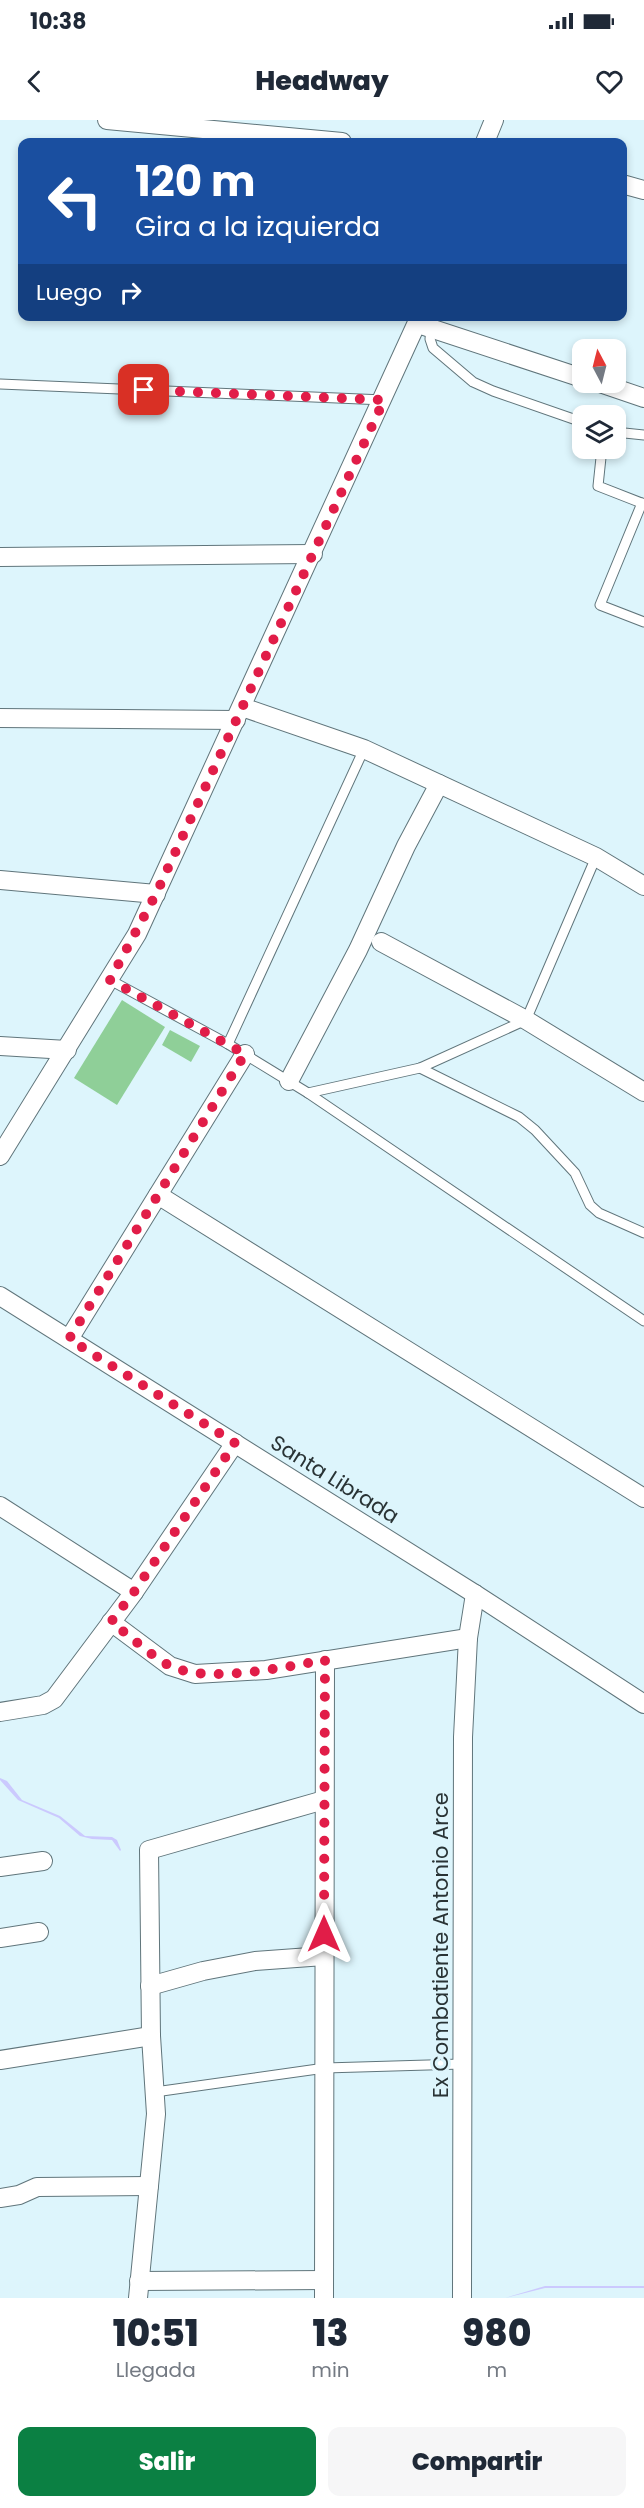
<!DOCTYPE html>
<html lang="es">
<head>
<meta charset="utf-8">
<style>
  body { margin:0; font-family:Poppins,sans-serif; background:#f6f6f7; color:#1f2937; height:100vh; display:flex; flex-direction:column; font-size:22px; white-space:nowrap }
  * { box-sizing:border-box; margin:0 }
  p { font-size:20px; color:#747a83 }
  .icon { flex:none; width:33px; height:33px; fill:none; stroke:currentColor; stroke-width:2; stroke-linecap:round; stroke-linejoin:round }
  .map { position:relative; height:2178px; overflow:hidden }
  .side { display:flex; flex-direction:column; background:#fff; flex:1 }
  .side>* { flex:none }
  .guide { position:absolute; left:18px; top:18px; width:609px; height:183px; border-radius:12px; box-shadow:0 3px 9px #0003; background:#1a4fa0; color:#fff; overflow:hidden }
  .needle { width:39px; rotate:353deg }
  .fabs { position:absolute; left:572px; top:219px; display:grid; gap:12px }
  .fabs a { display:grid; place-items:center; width:54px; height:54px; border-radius:12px; background:#fff; box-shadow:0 3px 9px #0003; font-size:30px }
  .pin { position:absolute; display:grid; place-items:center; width:51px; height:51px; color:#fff; margin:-26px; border-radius:12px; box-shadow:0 3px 9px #0006 }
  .me { position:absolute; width:66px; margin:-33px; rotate:0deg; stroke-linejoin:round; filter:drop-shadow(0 0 4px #0008) }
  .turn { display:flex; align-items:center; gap:21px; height:126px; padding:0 18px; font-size:27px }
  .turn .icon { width:78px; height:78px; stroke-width:2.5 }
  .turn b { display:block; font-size:42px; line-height:51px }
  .then { display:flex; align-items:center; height:57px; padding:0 18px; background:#0003; gap:12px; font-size:22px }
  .eta { display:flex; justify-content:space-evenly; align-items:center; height:102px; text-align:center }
  .eta b { font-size:36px; font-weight:800; line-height:42px }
  .button { display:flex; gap:12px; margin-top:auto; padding:12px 18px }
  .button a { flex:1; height:69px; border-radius:12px; background:#0b8043; color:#fff; font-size:24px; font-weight:800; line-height:69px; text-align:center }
  .button a+a { background:#f6f6f7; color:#1f2937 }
  .status { display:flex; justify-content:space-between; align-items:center; height:42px; padding:0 30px; background:#fff; direction:ltr }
  .status svg { height:16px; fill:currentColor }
  header { display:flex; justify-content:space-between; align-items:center; height:78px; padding:0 18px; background:#fff; font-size:27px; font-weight:800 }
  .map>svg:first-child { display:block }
  .green { fill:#8fcf98 }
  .water { fill:#cbc9fe }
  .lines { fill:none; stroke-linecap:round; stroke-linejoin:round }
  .lane-casing { stroke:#60757b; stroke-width:11 }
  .street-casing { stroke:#60757b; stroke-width:20 }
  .lane { stroke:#fff; stroke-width:9 }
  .street { stroke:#fff; stroke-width:18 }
  .route { stroke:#e11d48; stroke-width:10; stroke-dasharray:0 18 }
  .labels { text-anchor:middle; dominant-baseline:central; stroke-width:6; stroke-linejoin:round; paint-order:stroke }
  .street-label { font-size:21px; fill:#293335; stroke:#ddf5fc }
</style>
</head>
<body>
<div class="status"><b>10:38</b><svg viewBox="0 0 49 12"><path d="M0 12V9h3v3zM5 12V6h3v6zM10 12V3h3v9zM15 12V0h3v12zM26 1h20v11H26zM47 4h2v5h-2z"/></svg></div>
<header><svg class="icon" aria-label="back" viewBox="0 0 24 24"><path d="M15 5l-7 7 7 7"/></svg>Headway<svg class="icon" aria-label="heart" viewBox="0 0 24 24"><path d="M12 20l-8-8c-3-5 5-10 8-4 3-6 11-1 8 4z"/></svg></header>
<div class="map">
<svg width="644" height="2178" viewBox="0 0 644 2178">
  <rect width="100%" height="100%" fill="#ddf5fc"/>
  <!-- green -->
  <g class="green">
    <path d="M122,880L165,907L117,985L74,958Z"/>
    <path d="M170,910L200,926L191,942L162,925Z"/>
  </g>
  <!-- water -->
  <g class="water">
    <path d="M0,1658L7,1661L22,1680L60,1696L85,1716L112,1717L117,1720L121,1730L120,1731L112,1720L92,1719L80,1716L59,1698L18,1680L0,1660Z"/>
    <path d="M545,2166H644V2168H545L505,2178Z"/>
  </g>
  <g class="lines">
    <defs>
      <g id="lane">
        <path d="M431,208L430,219L433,228L473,262L493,271L582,302"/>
        <path d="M0,264L384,280"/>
        <path d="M615,312L644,315"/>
        <path d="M602,328L598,366L644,384"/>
        <path d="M642,383L600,485L644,502"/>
        <path d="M110,860L228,924L308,973L644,1201"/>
        <path d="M228,924L364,629"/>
        <path d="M420,948L519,997L535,1010L575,1053L590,1085L599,1093L644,1113"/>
        <path d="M308,973L420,948L526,900L596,737"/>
        <path d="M155,1972L325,1948L462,1944"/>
      </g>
      <g id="street">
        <path d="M107,0L342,22"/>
        <path d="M485,22L494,0"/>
        <path d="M622,64L644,70"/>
        <path d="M418,204L582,258"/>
        <path d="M597,262L644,278"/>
        <path d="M0,437L313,434"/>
        <path d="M242,587L364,629L596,737L644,766"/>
        <path d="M0,598L236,600"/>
        <path d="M0,760L156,774"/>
        <path d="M381,822L526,900L644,972"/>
        <path d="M0,926L67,930"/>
        <path d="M289,961L358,830L406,726L439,664"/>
        <path d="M0,1036L137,814L420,196"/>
        <path d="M158,1075L644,1378"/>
        <path d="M0,1176L475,1474L644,1584"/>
        <path d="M69,1219L245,934"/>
        <path d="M0,1386L134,1472"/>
        <path d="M111,1502L170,1546L195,1554L266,1550L468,1518"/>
        <path d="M0,1592L43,1585L54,1579L134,1472L235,1323"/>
        <path d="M0,1747L43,1741"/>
        <path d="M0,1818L39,1812"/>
        <path d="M150,1866L203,1851L255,1841L324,1836"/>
        <path d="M0,1940L151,1916"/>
        <path d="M0,2078L19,2075L37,2067L149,2066"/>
        <path d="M139,2161L324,2160"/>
        <path d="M138,2178L156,1994L151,1916L149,1730L324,1680"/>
        <path d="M324,2178L325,1540"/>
        <path d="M462,2178L463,1617L468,1518L475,1474"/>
      </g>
    </defs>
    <!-- lane casing -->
    <use href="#lane" class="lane-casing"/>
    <!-- street casing -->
    <use href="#street" class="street-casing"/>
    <!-- lane -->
    <use href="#lane" class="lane"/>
    <!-- street -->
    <use href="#street" class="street"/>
  </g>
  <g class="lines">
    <!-- route -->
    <path class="route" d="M144,270L384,280L156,774L110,860L245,934L69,1219L235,1323L134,1472L111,1502C128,1514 152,1537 170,1546C207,1564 285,1547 325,1540L324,1814"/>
  </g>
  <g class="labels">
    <!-- street labels -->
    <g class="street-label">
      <text transform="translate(335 1359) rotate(32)">Santa Librada</text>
      <text transform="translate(440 1825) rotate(-90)">Ex Combatiente Antonio Arce</text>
    </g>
  </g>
</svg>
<div class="fabs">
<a><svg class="needle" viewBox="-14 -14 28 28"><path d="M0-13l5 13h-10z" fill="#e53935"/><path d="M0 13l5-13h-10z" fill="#747a83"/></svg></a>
<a><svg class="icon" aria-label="layers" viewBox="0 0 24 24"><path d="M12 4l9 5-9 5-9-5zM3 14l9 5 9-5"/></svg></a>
</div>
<div class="pin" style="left:144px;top:270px;background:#d93025"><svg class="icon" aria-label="arrive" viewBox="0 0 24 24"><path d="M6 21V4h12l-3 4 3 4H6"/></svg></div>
<svg class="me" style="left:324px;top:1814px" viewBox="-20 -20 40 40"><path d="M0-17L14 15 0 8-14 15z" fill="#e11d48" stroke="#fff" stroke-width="4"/></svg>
<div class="guide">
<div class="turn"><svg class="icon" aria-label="left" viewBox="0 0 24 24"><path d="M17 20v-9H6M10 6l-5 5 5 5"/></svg><div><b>120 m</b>Gira a la izquierda</div></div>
<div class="then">Luego<svg class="icon" aria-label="right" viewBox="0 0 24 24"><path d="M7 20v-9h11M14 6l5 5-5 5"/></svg></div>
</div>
</div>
<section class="side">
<div class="eta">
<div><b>10:51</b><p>Llegada</p></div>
<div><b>13</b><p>min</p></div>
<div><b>980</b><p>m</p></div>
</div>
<div class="button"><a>Salir</a><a>Compartir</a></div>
</section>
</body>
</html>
